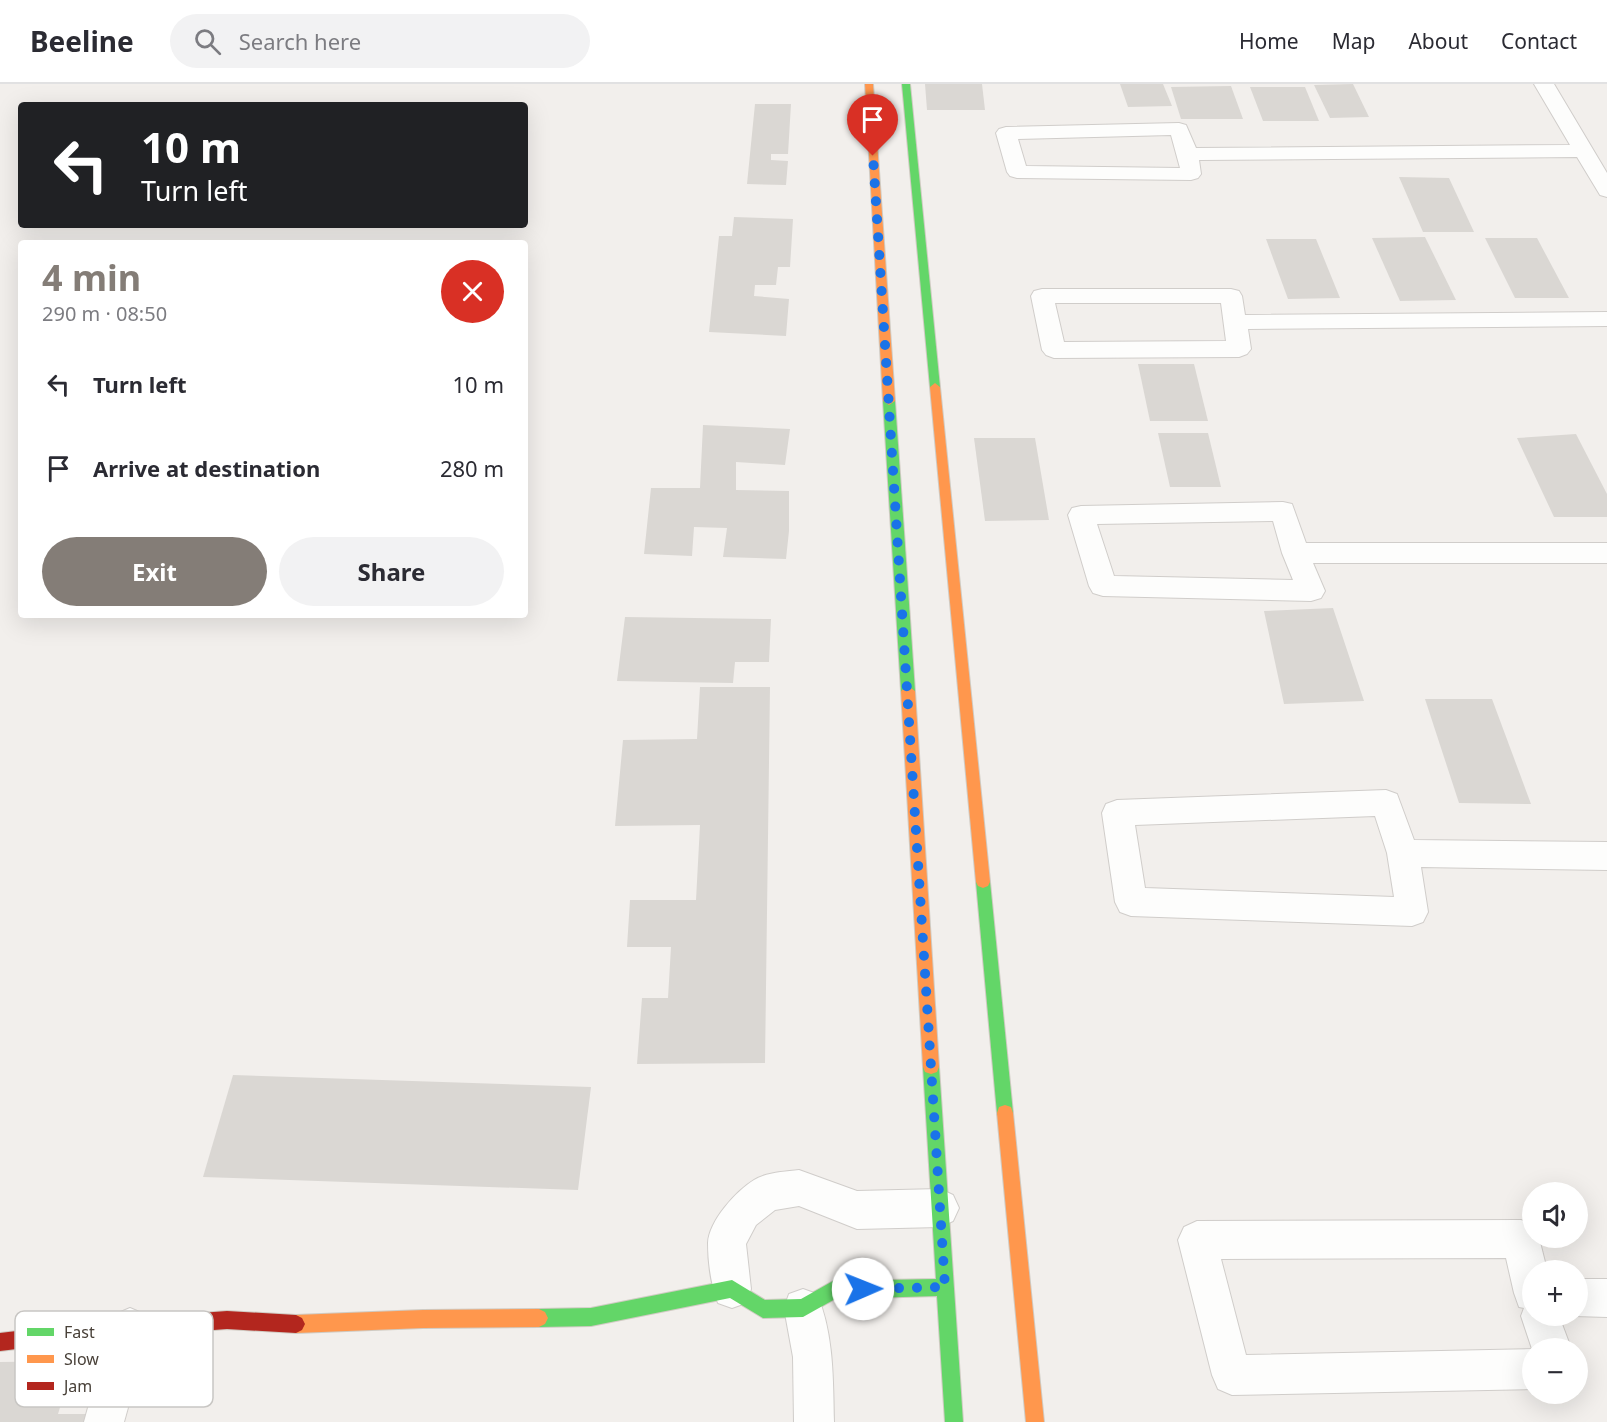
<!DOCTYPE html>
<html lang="en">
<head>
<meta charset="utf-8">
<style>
  body { margin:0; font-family:"Noto Sans",sans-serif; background:#f2f2f3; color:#2b2b33; height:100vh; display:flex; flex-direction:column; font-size:22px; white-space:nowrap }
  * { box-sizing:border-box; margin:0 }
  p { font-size:20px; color:#7c7c81 }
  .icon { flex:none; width:33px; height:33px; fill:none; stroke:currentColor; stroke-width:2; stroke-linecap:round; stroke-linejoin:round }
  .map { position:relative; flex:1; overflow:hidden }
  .sheet { position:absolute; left:18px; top:156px; width:510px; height:378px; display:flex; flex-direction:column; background:#fff; border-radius:6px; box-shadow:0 6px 24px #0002 }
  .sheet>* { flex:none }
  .top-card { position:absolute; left:18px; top:18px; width:510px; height:126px; border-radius:6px; box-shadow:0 6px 24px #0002; background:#202124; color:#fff; overflow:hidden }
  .tools { position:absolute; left:1522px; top:1098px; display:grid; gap:12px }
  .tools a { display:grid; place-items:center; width:66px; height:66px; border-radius:50%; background:#fff; box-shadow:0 6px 24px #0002; font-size:30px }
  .pin { position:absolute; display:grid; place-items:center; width:51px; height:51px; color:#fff; margin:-62px -26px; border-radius:50% 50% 50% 0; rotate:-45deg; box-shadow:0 0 6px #0007 }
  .pin .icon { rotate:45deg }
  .me { position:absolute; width:66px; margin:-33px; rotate:89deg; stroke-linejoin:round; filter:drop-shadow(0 0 4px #0008) }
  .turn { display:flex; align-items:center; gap:21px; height:126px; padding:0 24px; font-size:27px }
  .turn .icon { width:78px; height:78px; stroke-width:2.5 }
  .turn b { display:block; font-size:42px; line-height:51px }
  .round { display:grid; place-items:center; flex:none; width:63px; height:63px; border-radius:32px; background:#f2f2f3 }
  .headline { display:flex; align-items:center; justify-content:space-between; height:102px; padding:0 24px }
  h1 { font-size:36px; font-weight:700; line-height:45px; color:#847d77 }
  .action { display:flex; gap:12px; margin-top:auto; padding:12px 24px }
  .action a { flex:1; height:69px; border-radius:36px; background:#847d77; color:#fff; font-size:24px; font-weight:700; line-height:69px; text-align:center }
  .action a+a { background:#f2f2f3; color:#2b2b33 }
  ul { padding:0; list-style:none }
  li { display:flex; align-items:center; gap:18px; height:84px; padding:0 24px }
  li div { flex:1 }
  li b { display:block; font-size:22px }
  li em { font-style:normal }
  header { display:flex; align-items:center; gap:36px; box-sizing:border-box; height:84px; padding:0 30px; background:#fff; border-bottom:2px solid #e1e1e2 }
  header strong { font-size:28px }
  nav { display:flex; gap:33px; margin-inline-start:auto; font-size:21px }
  .search { width:420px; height:54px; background:#f2f2f3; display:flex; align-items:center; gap:15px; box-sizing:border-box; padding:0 21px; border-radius:33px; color:#7c7c81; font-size:22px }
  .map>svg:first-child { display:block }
  .building { fill:#dad7d3 }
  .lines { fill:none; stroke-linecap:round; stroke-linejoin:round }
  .street-casing { stroke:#d0cdca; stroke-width:2 }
  .fast-casing { stroke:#d0cbc3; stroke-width:2 }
  .slow-casing { stroke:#d0cbc3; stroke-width:2 }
  .jam-casing { stroke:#d0cbc3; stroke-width:2 }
  .street { fill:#fdfdfc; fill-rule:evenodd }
  .fast { fill:#63d668; fill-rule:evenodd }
  .slow { fill:#ff974d; fill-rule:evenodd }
  .jam { fill:#b3261e; fill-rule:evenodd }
  .route { stroke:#1a73e8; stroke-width:10; stroke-dasharray:0 18 }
  .key { fill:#fff; stroke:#c8c6c3; stroke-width:1.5 }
  .key-label { font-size:16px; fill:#484038 }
</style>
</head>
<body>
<header>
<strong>Beeline</strong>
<div class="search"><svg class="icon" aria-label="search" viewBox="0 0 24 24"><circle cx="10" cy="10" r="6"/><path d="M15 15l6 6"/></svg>Search here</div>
<nav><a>Home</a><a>Map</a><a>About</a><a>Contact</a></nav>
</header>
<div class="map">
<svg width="1607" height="1338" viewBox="0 0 1607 1338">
  <rect width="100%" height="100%" fill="#f2efec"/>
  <!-- building -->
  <g class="building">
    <path d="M925,0H982L985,26H927Z"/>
    <path d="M1120,0H1163L1172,22L1128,23Z"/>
    <path d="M1353,0L1369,33L1330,34L1314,1Z"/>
    <path d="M1231,2L1243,35H1181L1171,3Z"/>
    <path d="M1250,3H1305L1319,37H1263Z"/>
    <path d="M755,20H791L788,70H771V76L788,77L786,101L747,100Z"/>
    <path d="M1399,93L1449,94L1474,148H1423Z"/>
    <path d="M734,133L793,135L790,183H778L776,201H755L754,212L789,215L786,252L709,248L719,152H732Z"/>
    <path d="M1425,153L1456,216L1400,217L1372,154Z"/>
    <path d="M1485,154H1537L1569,214H1515Z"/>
    <path d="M1266,155H1316L1340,214L1288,215Z"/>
    <path d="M1138,280H1194L1208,337H1150Z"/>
    <path d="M703,341L790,345L785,381L736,378V406L789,407V447L786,475L723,473L727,444L694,443L692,472L644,470L651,404H700Z"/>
    <path d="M1158,349H1208L1221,403H1170Z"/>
    <path d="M1576,350L1607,410V433H1554L1517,354Z"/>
    <path d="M974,354H1035L1049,436L985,437Z"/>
    <path d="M1333,524L1364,617L1284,620L1264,527Z"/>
    <path d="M625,533L771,535L769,578H735L733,599L617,597Z"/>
    <path d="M700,603H770L765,979L637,980L642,914H668L671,863H627L630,816H696L700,741L615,742L623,656L697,655Z"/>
    <path d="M1425,615H1492L1531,720L1459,719Z"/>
    <path d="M233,991L591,1003L578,1106L203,1093Z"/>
    <path d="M74,1277L58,1330H90L88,1338H0V1278Z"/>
  </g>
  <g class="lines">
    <defs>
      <g id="street">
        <path d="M1534,0H1554L1607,89V113L1600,111L1577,73L1199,76L1201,90L1198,94L1191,96L1017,94L1010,92L1007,88L996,49L999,45L1006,43L1179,39L1186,41L1196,64L1570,61ZM1171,51L1180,84L1026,82L1018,55Z"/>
        <path d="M1042,205H1231L1239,207L1242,212L1245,231L1607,228V242L1248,245L1251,265L1247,270L1239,273L1054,274L1046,271L1042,266L1031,212L1034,207ZM1055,219H1221L1226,257L1064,258Z"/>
        <path d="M1283,418L1292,420L1306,459H1607V479H1313L1325,507L1321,514L1311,517L1103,512L1093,509L1089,502L1068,431L1072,424L1081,422ZM1273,437L1282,469L1293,496L1114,492L1097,440Z"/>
        <path d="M1386,706L1397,710L1414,756L1607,758V786L1421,783L1428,828L1423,838L1412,842L1131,832L1120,828L1115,818L1102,729L1106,720L1117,716ZM1375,732L1387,769L1394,813L1145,804L1135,741Z"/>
        <path d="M799,1086L857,1107L940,1105L953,1111L959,1124L953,1137L940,1143L857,1145L799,1122L775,1126L756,1141L746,1160L751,1205L746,1219L732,1224L718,1219C711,1201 708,1178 708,1159C709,1137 736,1107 754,1096C767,1088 784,1088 799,1086Z"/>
        <path d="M1521,1136L1533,1141V1154H1539L1547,1186H1533V1232H1559L1571,1264H1533V1305L1232,1311L1218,1305L1212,1291L1178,1156L1184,1143L1197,1137ZM1506,1174L1514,1209L1519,1223L1524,1224L1521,1232L1532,1265L1246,1271L1221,1175Z"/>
        <path d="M1578,1195H1607V1233L1574,1232H1578Z"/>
        <path d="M803,1205L817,1210C834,1251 833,1295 834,1338H794L793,1273L784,1224L789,1210Z"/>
        <path d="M130,1224L144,1230L150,1244L124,1338H84L110,1244L116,1230Z"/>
      </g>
      <g id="fast">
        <path d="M902,0H910L940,303L935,307L930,303Z"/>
        <path d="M889,313L895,317L915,607L908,612L901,607L883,317Z"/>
        <path d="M983,792L988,794L990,798L1013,1029L1011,1035L1005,1037L999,1035L997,1029L976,798L978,794Z"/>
        <path d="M931,976L937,978L939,983L963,1338H945L937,1212L835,1215L803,1233L763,1234L730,1214L591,1242L539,1243L533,1240L530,1234L533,1228L539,1225L591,1224L732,1196L765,1216L801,1215L833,1197L936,1195L923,983L925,978Z"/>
      </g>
      <g id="slow">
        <path d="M865,0H873L895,317L889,321L883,317Z"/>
        <path d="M935,299L940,303L990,798L988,802L983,804L978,802L976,798L930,303Z"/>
        <path d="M908,602L915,607L939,983L937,988L931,990L925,988L923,983L901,607Z"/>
        <path d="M1005,1021L1011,1023L1013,1029L1044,1338H1026L997,1029L999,1023Z"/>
        <path d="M539,1225L545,1228L548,1234L545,1240L539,1243L423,1244L296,1249L290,1246L287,1240L290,1234L296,1231L423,1226Z"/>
      </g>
      <path id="jam" d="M227,1227L296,1231L302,1234L305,1240L302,1246L296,1249L227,1245L108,1254L0,1267V1249L108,1236Z"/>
    </defs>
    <!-- street casing -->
    <use href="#street" class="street-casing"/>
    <!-- fast casing -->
    <use href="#fast" class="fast-casing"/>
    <!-- slow casing -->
    <use href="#slow" class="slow-casing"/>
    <!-- jam casing -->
    <use href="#jam" class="jam-casing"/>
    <!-- street -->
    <use href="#street" class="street"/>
    <!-- fast -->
    <use href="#fast" class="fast"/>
    <!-- slow -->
    <use href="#slow" class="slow"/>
    <!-- jam -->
    <use href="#jam" class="jam"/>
  </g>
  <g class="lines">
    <!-- route -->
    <path class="route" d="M863,1205L945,1203L873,72"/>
  </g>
  <!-- legend -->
  <rect x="15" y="1227" width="198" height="96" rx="9" class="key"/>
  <rect x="27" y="1244" width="27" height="8" fill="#63d668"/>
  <rect x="27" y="1271" width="27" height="8" fill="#ff974d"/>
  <rect x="27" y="1298" width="27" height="8" fill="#b3261e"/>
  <g class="key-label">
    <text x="64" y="1254">Fast</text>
    <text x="64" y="1281">Slow</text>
    <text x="64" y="1308">Jam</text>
  </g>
</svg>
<div class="tools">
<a><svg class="icon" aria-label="sound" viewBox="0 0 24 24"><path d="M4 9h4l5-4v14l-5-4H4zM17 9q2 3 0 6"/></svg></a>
<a>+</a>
<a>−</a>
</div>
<div class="pin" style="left:873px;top:72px;background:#d93025"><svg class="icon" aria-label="arrive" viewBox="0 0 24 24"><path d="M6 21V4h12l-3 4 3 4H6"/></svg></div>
<svg class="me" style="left:863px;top:1205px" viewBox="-20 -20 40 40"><circle r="19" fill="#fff"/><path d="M0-13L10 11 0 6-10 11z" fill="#1a73e8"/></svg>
<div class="top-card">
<div class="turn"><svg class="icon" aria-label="left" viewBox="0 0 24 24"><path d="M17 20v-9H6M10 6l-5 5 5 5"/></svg><div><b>10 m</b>Turn left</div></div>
</div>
<section class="sheet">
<div class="headline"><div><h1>4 min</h1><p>290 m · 08:50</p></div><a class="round" style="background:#d93025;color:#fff"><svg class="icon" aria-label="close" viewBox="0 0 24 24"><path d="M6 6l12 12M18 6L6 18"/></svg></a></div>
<ul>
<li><svg class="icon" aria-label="left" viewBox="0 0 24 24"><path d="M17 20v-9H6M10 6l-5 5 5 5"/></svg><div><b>Turn left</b></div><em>10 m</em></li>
<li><svg class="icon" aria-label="arrive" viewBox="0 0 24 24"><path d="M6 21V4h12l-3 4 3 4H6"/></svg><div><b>Arrive at destination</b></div><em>280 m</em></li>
</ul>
<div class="action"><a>Exit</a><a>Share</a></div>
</section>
</div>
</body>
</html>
